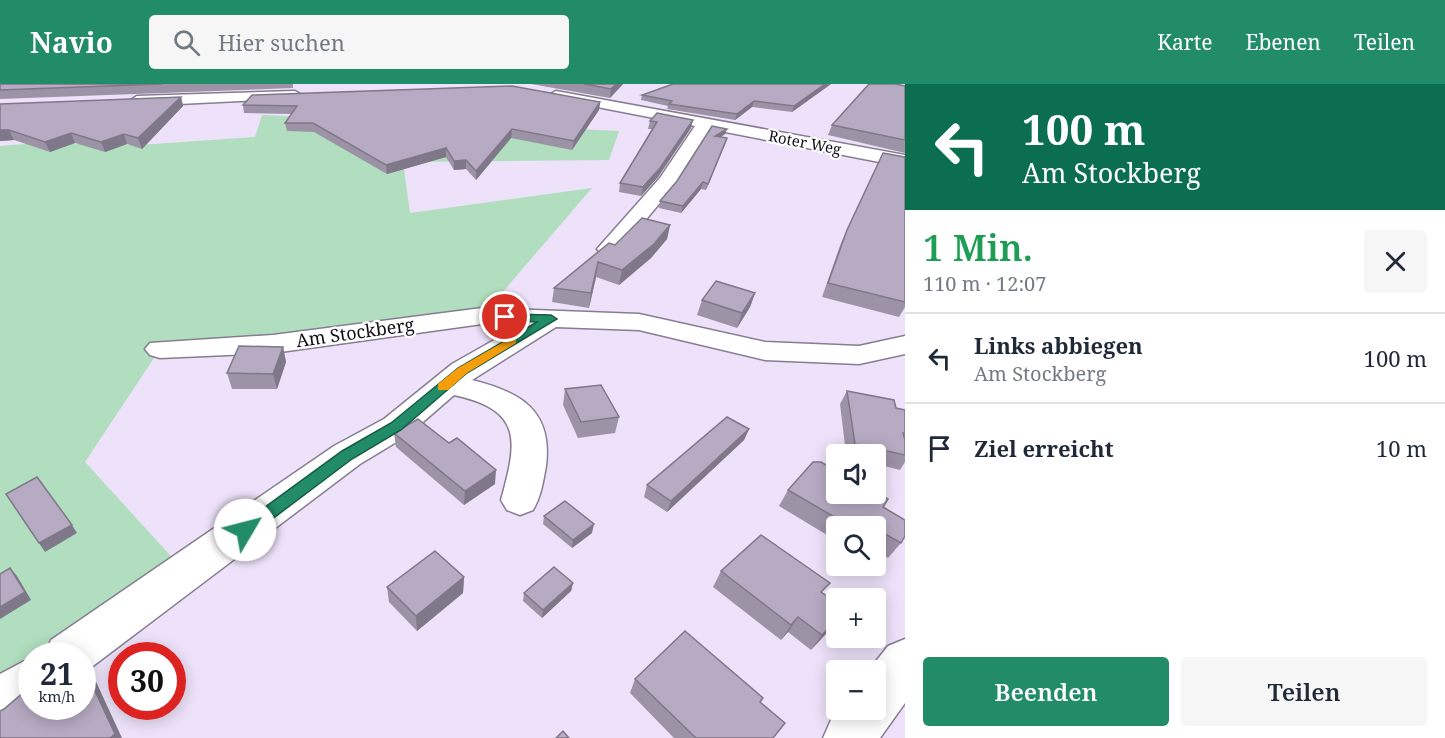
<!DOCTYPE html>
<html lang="de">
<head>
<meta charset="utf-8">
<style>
  body { margin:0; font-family:"Noto Serif",serif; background:#f6f6f7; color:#1f2937; height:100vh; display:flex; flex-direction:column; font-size:22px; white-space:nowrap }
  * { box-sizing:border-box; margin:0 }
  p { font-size:20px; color:#747a83 }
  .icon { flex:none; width:33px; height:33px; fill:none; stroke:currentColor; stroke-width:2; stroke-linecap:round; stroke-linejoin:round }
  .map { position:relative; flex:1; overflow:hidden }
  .side { display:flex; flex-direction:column; background:#fff; width:540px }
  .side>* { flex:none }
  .guide { background:#0b6e4f; color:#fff; overflow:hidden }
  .buttons { position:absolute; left:826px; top:360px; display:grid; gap:12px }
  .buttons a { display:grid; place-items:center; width:60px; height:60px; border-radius:6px; background:#fff; box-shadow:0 3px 15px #0003; font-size:30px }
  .speed { position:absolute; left:18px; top:558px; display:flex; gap:12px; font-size:30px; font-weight:700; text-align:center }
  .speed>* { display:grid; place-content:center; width:78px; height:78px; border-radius:50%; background:#fff; box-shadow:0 3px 15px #0003; line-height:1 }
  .speed small { font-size:15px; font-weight:400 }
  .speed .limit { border:9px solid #d22; background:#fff; color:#111 }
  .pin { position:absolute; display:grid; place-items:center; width:51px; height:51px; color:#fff; margin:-26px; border:3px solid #fff; border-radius:50%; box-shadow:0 2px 6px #0007 }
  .me { position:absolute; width:66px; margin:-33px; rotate:53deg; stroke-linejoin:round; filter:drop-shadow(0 0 4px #0008) }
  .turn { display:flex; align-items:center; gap:21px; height:126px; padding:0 18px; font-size:27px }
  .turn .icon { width:78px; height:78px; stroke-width:2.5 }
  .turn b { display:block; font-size:42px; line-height:51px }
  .round { display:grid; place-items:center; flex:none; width:63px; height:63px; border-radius:6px; background:#f6f6f7 }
  .summary { display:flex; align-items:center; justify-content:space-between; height:102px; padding:0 18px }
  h1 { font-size:36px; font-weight:600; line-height:45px; color:#1e9e55 }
  .primary-button { display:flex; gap:12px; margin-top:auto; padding:12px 18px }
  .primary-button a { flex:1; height:69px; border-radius:6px; background:#228b67; color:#fff; font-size:24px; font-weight:600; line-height:69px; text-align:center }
  .primary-button a+a { background:#f6f6f7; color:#1f2937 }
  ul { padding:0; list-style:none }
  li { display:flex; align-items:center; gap:18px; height:90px; padding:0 18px; border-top:2px solid #e0e1e3 }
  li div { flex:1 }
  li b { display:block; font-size:22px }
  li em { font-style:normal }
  header { display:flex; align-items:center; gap:36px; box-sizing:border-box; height:84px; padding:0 30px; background:#228b67; color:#fff }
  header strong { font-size:28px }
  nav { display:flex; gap:33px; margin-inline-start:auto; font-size:21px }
  .search { width:420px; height:54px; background:#f6f6f7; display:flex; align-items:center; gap:15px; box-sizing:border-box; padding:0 21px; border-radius:6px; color:#747a83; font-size:22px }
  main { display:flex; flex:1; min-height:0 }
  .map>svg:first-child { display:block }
  .green { fill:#b0debe }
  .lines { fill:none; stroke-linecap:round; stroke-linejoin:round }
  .minor-casing { stroke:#877d92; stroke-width:3 }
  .minor { fill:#fff; fill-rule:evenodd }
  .wall { fill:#9d93a7 }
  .shaded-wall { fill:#7f7888 }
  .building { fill:#b6abc2; stroke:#7f7888; stroke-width:1.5 }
  .route { fill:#228b67; stroke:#165a43; stroke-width:1.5 }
  .slow { fill:#f59e0b }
  .labels { text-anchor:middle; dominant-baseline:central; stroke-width:4.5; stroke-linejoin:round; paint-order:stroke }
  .far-street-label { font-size:15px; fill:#120e16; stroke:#fff }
  .street-label { font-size:18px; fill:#120e16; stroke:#fff }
</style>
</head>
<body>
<header>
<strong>Navio</strong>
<div class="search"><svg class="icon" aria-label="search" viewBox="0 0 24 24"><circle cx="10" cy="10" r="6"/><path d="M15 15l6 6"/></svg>Hier suchen</div>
<nav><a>Karte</a><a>Ebenen</a><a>Teilen</a></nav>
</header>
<main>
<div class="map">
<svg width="905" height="654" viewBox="0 0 905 654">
  <rect width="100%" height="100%" fill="#ede2f9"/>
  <!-- green -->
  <path class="green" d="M262,31L619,47L609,76L403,78L410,129L592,104L482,232L160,265L85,378L179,481L46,571L32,572L31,582L0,603V62L37,59L139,61L255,53Z"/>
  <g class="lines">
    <defs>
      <g id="minor">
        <path d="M295,7L302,11L300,14L137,22L129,17L137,12Z"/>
        <path d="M556,7L905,71V83L710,45L674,102L617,170H601L597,165L660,94L695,42L551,14L549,11Z"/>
        <path d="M482,224L639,230L765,258L859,262L905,252V270L859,280L765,276L639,246L556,243L472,296C520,308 553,326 546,382C543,398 541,413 533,426L520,431L507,426L501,416C517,358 524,326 454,311L408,351L360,380L85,588L82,589V572H45L51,556L334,362L384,335L452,280L519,242L482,240L273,269L160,274L150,271L145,265L150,259L273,251Z"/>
        <path d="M905,555V619L880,654H823L831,636L839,626H876V586H869L888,562Z"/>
        <path d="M32,573V622H37L18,637L0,644V590Z"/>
      </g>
    </defs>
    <!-- minor casing -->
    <use href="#minor" class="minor-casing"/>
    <!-- minor -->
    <use href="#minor" class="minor"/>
  </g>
  <!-- wall -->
  <g class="wall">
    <path d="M0,0H293V4L0,15Z"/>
    <path d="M531,0H623L610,14Z"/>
    <path d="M831,0L792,28L752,23L735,36L667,25L668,22L641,16L642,11Z"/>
    <path d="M905,2V69L828,51L832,41Z"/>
    <path d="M181,13L183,22L142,65L127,60L105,68L75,59L50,68L14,56L0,57V20Z"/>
    <path d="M600,18L599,26L572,66L511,54L476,96L466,85L454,86L446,73L387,90L314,48L287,47L285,39L292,30L244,29L243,21Z"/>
    <path d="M650,37L691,44L658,93L641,112L619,108L620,99L652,45H648Z"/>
    <path d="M727,45L725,50L721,53L725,60L706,106L701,105L681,129L659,124L660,117Z"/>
    <path d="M883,69L905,73V223L899,233L822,213L841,159Z"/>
    <path d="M670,141L667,155L651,174L619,201L596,193L589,224L552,218L554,204L615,161Z"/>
    <path d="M755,209L750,223L737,244L697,231L702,216Z"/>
    <path d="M283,263L286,278L277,305H232L227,289Z"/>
    <path d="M565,305L619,333L615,349L578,354L563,321Z"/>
    <path d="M847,307L896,324L905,326V378L900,386L876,380V370H846L840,320Z"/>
    <path d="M749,345L744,356L667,428L644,413L647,401Z"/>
    <path d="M394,349L449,359L495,400L464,421L396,363Z"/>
    <path d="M788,406L883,423L901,459L888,474L876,467V442H837V457L779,422Z"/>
    <path d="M544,432L592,449L572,464L543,440Z"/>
    <path d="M721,487L823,509L834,541L811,566L788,548L781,556L713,503Z"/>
    <path d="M464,493L463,509L417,547L389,518L387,503Z"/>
    <path d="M573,499L571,507L542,534L523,517L524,509Z"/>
    <path d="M635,595L760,618L773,654H674L630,609Z"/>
  </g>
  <!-- shaded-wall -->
  <g class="shaded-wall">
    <path d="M616,0H623L610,14L611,5Z"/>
    <path d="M825,0H831L792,28L794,22Z"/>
    <path d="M181,13L183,22L142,65L138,54Z"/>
    <path d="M754,17L752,23L735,36L737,30Z"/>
    <path d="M600,18L599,26L572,66L574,57Z"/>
    <path d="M693,36L691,44L658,93L641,112L643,103Z"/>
    <path d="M512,45L511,54L476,96V87Z"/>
    <path d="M727,45L725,50L713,58L715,52Z"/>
    <path d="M0,46H9L14,56L0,57Z"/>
    <path d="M71,49L75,59L50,68L45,58Z"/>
    <path d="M124,50L127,60L105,68L101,58Z"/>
    <path d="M727,54L725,60L706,106L708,100Z"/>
    <path d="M446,64V73L387,90L386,81Z"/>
    <path d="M466,76V85L454,86V77Z"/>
    <path d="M703,98L701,105L681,129L683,122Z"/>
    <path d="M670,141L667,155L651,174L619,201L622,186Z"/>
    <path d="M598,178L596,193L589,224L591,209Z"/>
    <path d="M755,209L750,223L737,244L742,229Z"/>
    <path d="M283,263L286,278L277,305L273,290Z"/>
    <path d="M749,345L744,356L667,428L671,417Z"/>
    <path d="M496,386L495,400L464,421L465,407Z"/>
    <path d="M594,440L592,449L572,464L573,456Z"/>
    <path d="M72,441L77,449L45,468L39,459Z"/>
    <path d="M10,484L17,492L31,516L0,535V523Z"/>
    <path d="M464,493L463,509L417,547L416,532Z"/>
    <path d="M573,499L571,507L542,534L543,526Z"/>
    <path d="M798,533L788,548L781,556L791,541Z"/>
    <path d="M837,535V537L834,541L811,566L822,551Z"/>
    <path d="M82,577L92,589L122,654H110Z"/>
  </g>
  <!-- building -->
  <g class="building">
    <path d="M0,0H162L0,6Z"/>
    <path d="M584,0H616L611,5Z"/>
    <path d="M673,0H825L794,22L754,17L737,30L669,20L672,17L642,11Z"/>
    <path d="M869,0H895L905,2V56L832,41Z"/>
    <path d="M512,2L600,18L574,57L512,45L476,87L466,76L454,77L446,64L386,81L313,39H285L297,22L243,21L252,11Z"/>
    <path d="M181,13L138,54L124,50L101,58L71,49L45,58L9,46H0V20Z"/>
    <path d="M657,29L693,36L660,84L643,103L620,99L657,38L650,37Z"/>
    <path d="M712,42L727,45L715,52L727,54L708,100L703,98L683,122L660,117L677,97Z"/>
    <path d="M883,69L905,73V218L828,199L847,146Z"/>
    <path d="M642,134L670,141L654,160L622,186L598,178L591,209L554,204L609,159L615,161Z"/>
    <path d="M716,197L755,209L742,229L702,216Z"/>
    <path d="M239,262L283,263L273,290L227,289Z"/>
    <path d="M601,301L619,333L581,338L565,305Z"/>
    <path d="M847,307L894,316L896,324L905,326V349H903L905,356V371L855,360Z"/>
    <path d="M727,333L749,345L671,417L647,401Z"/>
    <path d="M418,335L449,359L457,354L496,386L465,407L394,349Z"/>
    <path d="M813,378H821L837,387V410H876V408L888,415L883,423L905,436V452L901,459L876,445V442H872L869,441L868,442H850L788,406Z"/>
    <path d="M37,393L72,441L39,459L6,410Z"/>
    <path d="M565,417L594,440L573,456L544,432Z"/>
    <path d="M761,451L830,499L821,508L837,519V535L822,551L798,533L791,541L721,487Z"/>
    <path d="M435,467L464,493L416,532L387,503Z"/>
    <path d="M554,483L573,499L543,526L524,509Z"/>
    <path d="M10,484L25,508L0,523V490Z"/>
    <path d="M685,547L763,614L760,618L785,639L773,654H696L635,595Z"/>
    <path d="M82,579L115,650L110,654H0V627L4,625L25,607L32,603V622H82Z"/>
    <path d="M563,647L569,654H556Z"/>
  </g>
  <!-- route -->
  <path class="route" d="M505,230L551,231L557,235L467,289L401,346L352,375L251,451H239L237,446L239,442L342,367L391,339L458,284L537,238L501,236L499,233Z"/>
  <!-- slow -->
  <path class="slow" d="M512,253L516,254V259L467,289L448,306H438V300L458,284Z"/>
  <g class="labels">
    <!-- far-street labels -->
    <g class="far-street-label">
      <text transform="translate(805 58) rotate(11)">Roter Weg</text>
    </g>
    <!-- street labels -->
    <g class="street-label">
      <text transform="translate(355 248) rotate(-8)">Am Stockberg</text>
    </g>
  </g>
</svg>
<div class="buttons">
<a><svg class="icon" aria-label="sound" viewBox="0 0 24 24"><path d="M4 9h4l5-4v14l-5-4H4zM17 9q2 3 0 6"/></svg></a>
<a><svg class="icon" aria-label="search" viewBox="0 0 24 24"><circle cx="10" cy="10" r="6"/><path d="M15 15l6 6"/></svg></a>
<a>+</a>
<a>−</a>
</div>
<div class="speed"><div>21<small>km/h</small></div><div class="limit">30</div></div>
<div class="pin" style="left:505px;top:233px;background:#d93025"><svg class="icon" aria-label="arrive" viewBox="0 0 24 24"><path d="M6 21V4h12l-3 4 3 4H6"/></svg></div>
<svg class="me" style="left:245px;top:446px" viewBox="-20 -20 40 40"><circle r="19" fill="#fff"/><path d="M0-13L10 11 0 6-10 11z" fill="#228b67"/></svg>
</div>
<section class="side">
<div class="guide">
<div class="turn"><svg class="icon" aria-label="left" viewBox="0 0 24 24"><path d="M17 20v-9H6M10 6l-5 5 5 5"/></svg><div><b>100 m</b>Am Stockberg</div></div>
</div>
<div class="summary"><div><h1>1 Min.</h1><p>110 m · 12:07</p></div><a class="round"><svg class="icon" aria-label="close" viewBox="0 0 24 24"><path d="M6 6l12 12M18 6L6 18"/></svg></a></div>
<ul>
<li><svg class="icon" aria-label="left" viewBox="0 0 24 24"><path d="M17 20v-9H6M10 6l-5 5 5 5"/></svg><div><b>Links abbiegen</b><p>Am Stockberg</p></div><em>100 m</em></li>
<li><svg class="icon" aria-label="arrive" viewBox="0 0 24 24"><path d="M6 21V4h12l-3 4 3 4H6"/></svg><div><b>Ziel erreicht</b></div><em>10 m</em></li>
</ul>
<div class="primary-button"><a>Beenden</a><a>Teilen</a></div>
</section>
</main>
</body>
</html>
